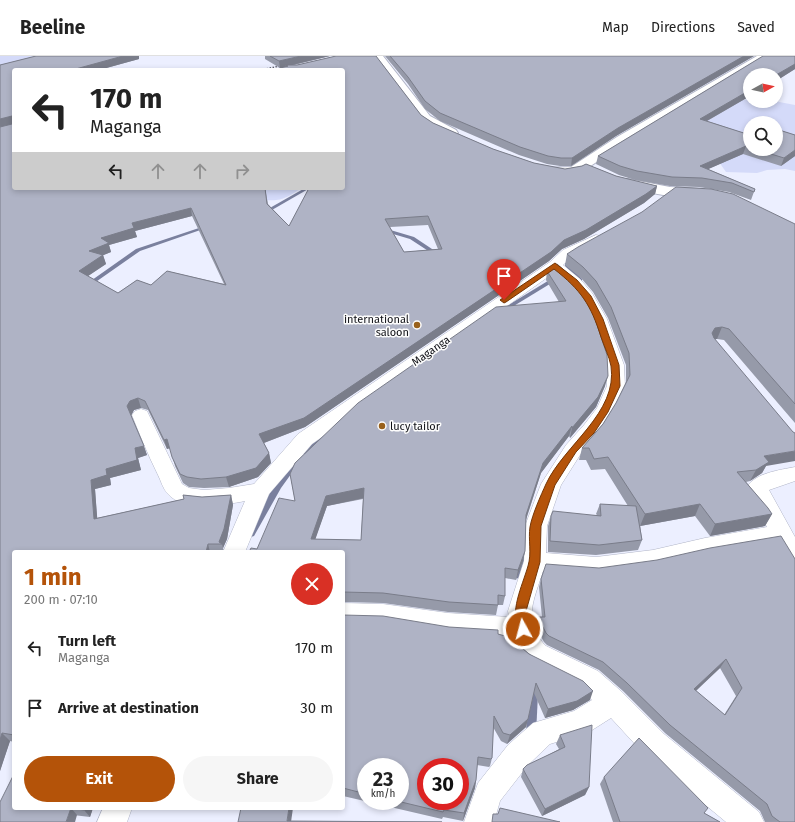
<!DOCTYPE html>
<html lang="en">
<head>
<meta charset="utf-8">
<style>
  body { margin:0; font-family:"Fira Sans",sans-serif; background:#f6f6f6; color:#222; height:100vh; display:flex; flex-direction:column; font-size:15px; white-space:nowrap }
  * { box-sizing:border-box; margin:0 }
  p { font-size:13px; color:#767676 }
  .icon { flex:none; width:22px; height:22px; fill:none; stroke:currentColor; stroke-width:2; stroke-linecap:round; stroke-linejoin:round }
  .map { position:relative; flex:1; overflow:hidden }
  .details { position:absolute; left:12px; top:494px; width:333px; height:260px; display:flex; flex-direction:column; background:#fff; border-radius:4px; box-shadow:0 2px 6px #0003 }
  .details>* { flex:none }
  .hud { position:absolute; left:12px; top:12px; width:333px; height:122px; border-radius:4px; box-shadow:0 2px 6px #0003; background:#fff; color:#222; overflow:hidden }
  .needle { width:26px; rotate:82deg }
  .buttons { position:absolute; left:743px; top:12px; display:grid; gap:8px }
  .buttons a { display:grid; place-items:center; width:40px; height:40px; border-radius:50%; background:#fff; box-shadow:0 2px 6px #0003; font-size:20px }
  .speed { position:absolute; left:357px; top:702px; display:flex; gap:8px; font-size:20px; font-weight:700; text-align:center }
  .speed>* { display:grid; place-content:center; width:52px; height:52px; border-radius:50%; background:#fff; box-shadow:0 2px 6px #0003; line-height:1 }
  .speed small { font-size:10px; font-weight:400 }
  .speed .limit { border:6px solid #d22; background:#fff; color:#111 }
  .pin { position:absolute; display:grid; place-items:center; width:34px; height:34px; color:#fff; margin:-41px -17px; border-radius:50% 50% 50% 0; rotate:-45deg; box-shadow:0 0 4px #0007 }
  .pin .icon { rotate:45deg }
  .me { position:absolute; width:44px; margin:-22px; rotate:353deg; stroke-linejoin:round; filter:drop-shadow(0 0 3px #0008) }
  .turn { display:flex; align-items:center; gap:14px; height:84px; padding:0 12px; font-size:18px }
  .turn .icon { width:52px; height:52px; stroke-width:2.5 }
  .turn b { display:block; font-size:28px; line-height:34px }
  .lanes { display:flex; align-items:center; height:38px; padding:0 12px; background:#0003; justify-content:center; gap:20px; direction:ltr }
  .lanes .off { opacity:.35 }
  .round { display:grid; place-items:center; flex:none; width:42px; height:42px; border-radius:21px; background:#f6f6f6 }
  .overview { display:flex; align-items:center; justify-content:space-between; height:68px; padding:0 12px }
  h1 { font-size:24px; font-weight:700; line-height:30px; color:#b45309 }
  .primary-button { display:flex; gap:8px; margin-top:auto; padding:8px 12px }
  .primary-button a { flex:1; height:46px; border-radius:24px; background:#b45309; color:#fff; font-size:16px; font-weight:700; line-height:46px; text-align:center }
  .primary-button a+a { background:#f6f6f6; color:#222 }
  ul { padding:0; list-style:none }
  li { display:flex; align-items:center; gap:12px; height:60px; padding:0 12px }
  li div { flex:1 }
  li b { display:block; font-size:15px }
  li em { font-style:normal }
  header { display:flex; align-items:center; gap:24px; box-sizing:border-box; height:56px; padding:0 20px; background:#fff; border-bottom:1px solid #e0e0e0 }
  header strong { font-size:19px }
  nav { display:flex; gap:22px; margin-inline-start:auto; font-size:14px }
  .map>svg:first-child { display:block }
  .green { fill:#d4daf9; fill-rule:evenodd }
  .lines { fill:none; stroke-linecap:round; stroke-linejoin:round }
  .stream { fill:#7a809e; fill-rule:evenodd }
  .minor-casing { stroke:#b1b5c7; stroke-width:1 }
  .tertiary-casing { stroke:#b1b5c7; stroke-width:2 }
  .minor { fill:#fff; fill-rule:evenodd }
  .tertiary { fill:#fff; fill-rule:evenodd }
  .rail { stroke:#2e3037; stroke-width:1.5; stroke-dasharray:1 2; stroke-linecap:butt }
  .wall { fill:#969aa9; fill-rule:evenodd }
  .shaded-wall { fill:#7a7d8a }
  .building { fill:#afb3c5; stroke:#7a7d8a; fill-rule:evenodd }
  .route { fill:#b45309; stroke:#753606 }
  .poi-dot { fill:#99611c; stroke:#fdfdfd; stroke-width:1.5 }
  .labels { text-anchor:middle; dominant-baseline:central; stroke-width:3; stroke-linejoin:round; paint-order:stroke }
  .poi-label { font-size:11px; fill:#0e0f15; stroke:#fdfdfd; text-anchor:end }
  .street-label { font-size:11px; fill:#0e0f15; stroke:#fdfdfd }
</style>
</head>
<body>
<header>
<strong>Beeline</strong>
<nav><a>Map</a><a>Directions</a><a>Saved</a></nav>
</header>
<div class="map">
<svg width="795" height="766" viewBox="0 0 795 766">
  <rect width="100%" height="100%" fill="#ecefff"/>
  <!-- green -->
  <g class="green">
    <path d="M0,0H45L0,12Z"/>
    <path d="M750,43V45H774L795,49V115L785,113L767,114L757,117L726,116L719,106L669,62L734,45ZM750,67H776V93H750Z"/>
    <path d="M247,132H302C283,144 282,145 259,144Z"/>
  </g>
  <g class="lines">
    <!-- stream -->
    <g class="stream">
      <path d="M305,132H310L265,158L261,157Z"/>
      <path d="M205,170L209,171L140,195L90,230H86L85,229L136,193Z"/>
      <path d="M383,173H387L414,181L441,199L438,201L436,200L410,183L383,175Z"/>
      <path d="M568,205L570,206L571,210L582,223V225L575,226L574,225L577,223L565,210V207Z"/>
      <path d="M556,220L559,222L558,223L507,254H503L502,253Z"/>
      <path d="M319,378H323L324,380L307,398H301L300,396L301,394Z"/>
      <path d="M295,404L298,405L299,407L281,432L254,480L251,481L248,480L247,478L248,476L275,428L292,405Z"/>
      <path d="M526,490L529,491L530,493L524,520L523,522L520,524L517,522L516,520L522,493L523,491Z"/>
      <path d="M533,633L536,635L538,638L536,678L535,682L531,683L527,682L526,678L528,638L530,635Z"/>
    </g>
    <defs>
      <g id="minor">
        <path d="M596,179L601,180L603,183L601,186L573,200L563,209L580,223L592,237L607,263L624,309L625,330L611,358L598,379L580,399L561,429L547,470L546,497L596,501L653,494L705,482L767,471L747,431C755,417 780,414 795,411V425L769,434L795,481V509L787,506L776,487L705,500L653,512L596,519L543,515C540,525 532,545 532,555C531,567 537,582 546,590L598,615L622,636L664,678L759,756L764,766H726L644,698L611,662L589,676L550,688L528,709L500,745L494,766H464L478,727L508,689L533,667L574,655L592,644L580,633L528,606L521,600L515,583L448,579L383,568L343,567V547L383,548L448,557L509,561L508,555L524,505L525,470L541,428L566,389L584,369L597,352L607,330L606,309L591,263L580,241L570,229L555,216L312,388L269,438L245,496H223L245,445C226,449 182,455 168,438C163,433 161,425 158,419C148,399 140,379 132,359L135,355L141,353L147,355L182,428L189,432L204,434L229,432L254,428L298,378L550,206L563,194Z"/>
        <path d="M103,752H132L127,766H97Z"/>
      </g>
      <g id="tertiary">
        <path d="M373,0H383L430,60L456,74L458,77L456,80H448L422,66Z"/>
        <path d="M757,0H769L625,87L580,117L563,120L546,118L544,115L546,112L571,111L617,81Z"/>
        <path d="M628,123L670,131L704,133L706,136L704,139C681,145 646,136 623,130L621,127L623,124Z"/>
      </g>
    </defs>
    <!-- minor casing -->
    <use href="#minor" class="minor-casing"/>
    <!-- tertiary casing -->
    <use href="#tertiary" class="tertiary-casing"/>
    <!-- minor -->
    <use href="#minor" class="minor"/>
    <!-- tertiary -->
    <use href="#tertiary" class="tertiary"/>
    <!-- rail -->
    <path class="rail" d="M261,14L288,8"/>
  </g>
  <!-- wall -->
  <g class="wall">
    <path d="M36,0H139V3L99,14H14V132H265L268,148L289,170L309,132H343V14H272L285,11L280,12L265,3V0H330L294,9H297L336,0H376L421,59L433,67L493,93L534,107L565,113L582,110L586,108L616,120L657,130L655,138L644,147L584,183L562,193L549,205L305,371L264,387L269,397L271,407L258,421L229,431L204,432L189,431L183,427L175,410L170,392L167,393L148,354L141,352L134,354L131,359L147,399L138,402L141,414L110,422L111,429L95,433L97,462L184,443L183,439L202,441L231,439L233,449L227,483L223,492L224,496H14V686L10,685L0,715V9ZM192,160L224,228L167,215L151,229L137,224L118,237L88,220L106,208L103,199L111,196L109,189L137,181L135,175ZM428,169L438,193L404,196L390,171Z"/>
    <path d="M385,0H754L616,80L571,110H560L547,108L519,99L440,65L425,53L408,28Z"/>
    <path d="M763,0H795V13L776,25V19H750V40L707,65L750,79V93H776V73L795,79V100L781,110L743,98L708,113L755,133L751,144L729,136L699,131L670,130L635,124L619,119L596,108L598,100Z"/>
    <path d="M795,168V367L724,284L717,283H715L766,410L762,417L750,425L746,426L772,458L765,470L710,480L695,460L640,470V468L642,484L638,494L596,499L548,496V470L551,460L597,459L596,458L600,448L628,450L605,413L591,414L586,404H579L582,392L603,368L616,347L626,326V309L608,262L593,236L581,222L565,209L567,198Z"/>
    <path d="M557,208L605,330L596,351L570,382L569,380L541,417L526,464L525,495L523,505L516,524L505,522V540L503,549H498L496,559L448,556L383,547L343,546V496L257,493L295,445L290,418L559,246L546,224L547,215ZM363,443L361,484L315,483L327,450Z"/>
    <path d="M795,503V766H765L760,755L665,677L623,635L599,614L547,589L544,586L535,569L538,561H542L539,531L541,523L599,512ZM720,612L736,640L724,659L696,635Z"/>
    <path d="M343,559L449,571L498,578L522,592L590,644L573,654L545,662L534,637L526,671L507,688L501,685L493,671L492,702L490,710L489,711L477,709L476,724L475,732L463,765L443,761L442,763L343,740ZM366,711L400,745H366Z"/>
    <path d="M560,679L589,731L585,739L542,760L521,721L523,713L559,693L556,688Z"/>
    <path d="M604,721L704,757L720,766H613L600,728Z"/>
    <path d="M14,752H93L90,761Z"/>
  </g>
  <!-- shaded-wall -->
  <g class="shaded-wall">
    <path d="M123,0H139V3L99,14H72Z"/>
    <path d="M301,0H330L288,10L285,9V11L280,12L279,5Z"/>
    <path d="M744,0H754L616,80L571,110L572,102L618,72Z"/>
    <path d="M795,8V13L776,25V19Z"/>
    <path d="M750,34V40L698,70L700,63Z"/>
    <path d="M12,60L14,68L0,71V63Z"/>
    <path d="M746,90L743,98L697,118L700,110Z"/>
    <path d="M795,94V100L781,110L784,102Z"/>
    <path d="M657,130L655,138L644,147L584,183L562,193L549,205L305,371L261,388L259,378L564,184Z"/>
    <path d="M191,152L192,160L135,175L137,181L109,189L111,196L92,204L89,195L101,182L132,167Z"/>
    <path d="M103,199L106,208L82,224L79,215Z"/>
    <path d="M722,271L717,283L711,284L712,277L715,272Z"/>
    <path d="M608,320L605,330L596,351L570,382L572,372Z"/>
    <path d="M138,342L141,352L134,354L131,360L127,350L130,345Z"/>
    <path d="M572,370L569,380L541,417L524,469L526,459L543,407Z"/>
    <path d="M167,383L170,392L167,393L164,384Z"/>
    <path d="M144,390L147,399L138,402L141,414L110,422L111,429L95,433L98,472L94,463L91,424L135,392Z"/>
    <path d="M795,395V405L766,410L762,417L750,425L756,414L764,400Z"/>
    <path d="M269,397L271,407L258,421L229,431L226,421Z"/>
    <path d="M364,432V442L327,450L312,493L311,483L326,440Z"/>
    <path d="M231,439L233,449L227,483L223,492L222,488L219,486Z"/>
    <path d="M700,448L695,460L640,470L645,458Z"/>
    <path d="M772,458L765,470L710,480L715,468Z"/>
    <path d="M208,488L210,496H206Z"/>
    <path d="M525,495L523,505L516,524L518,514Z"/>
    <path d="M726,603L720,612L689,641L694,633Z"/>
    <path d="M593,635L590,644L573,654L545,662L548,653Z"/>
    <path d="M528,663L526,671L507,688L510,679Z"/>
    <path d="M2,677L10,685L0,715V684Z"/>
    <path d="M476,724L475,732L463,765L464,757Z"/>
    <path d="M589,731L585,739L542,760L545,753Z"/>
    <path d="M71,752L77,759L75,766H66Z"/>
    <path d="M84,752H93L90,761L84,754Z"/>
    <path d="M289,752H293L291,766L287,765Z"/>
  </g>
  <!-- building -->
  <g class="building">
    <path d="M36,0H123L72,14H14V132H265L267,148L289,170L309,132H343V14H272L288,10L285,9H297L336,0H376L421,59L433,67L493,93L534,107L565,113L582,110L586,108L616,120L657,130L646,138L586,174L564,184L551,196L304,362L259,378L269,397L256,412L226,421L201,423L187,421L180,418L172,401L167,383L164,384L145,345L138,342L130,345L127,350L144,390L135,392L137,404L106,413L107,419L91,424L94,463L184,443L183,439L202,441L231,439L224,473L219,486L222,488H208L206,496H14V679L2,677L0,684V71L12,68V60L0,63V9ZM191,152L226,229L167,215L151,229L137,224L118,237L79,215L103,199L89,195L109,187L101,182L134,172L132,167ZM428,160L442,193L404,196L385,163Z"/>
    <path d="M270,0H301L279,5Z"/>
    <path d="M390,0H744L618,72L572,102H561L548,100L520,91L440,57L425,45L408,21Z"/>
    <path d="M763,0H795V8L776,19H750V34L700,63L750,79V92L746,90L700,110L755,133L754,136L732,127L702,122L672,121L637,115L620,110L598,100Z"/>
    <path d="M776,73L795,79V94L784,102L755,93H776Z"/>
    <path d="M676,131L711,133L733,138L795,168V348L729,273L722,271L715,272L712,277L714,282L793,376L795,377V395L764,400L769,406L756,414L737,416L768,452L772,458L715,468L700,448L645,458L608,401L594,403L589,392H582L603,368L616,347L630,319L629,297L611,251L596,225L583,211L567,198L578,191L642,156Z"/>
    <path d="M557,208L571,220L581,232L592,254L607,299L608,320L598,341L572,372V370L543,407L526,459L525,495L518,514L505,512V540L498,539V549L449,546L383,537L343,536V496H249L251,492L257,493L279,442L295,445L290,418L295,407L358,347L496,251L566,245L547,215ZM364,432L361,484L311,483L326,440Z"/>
    <path d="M600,448L636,450L642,484L599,489L550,485L551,460L553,455L601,460Z"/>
    <path d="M781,480L795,503V766H780L772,760L767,748L670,669L627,627L603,606L549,580L546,577L538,561H545L541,523L546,508L599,512L657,504L710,492ZM726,603L742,632L725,659L694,633Z"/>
    <path d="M343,559L383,560L449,571L498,574V578L519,584L522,592L529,598L583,625L593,635L577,645L548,653L536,627L528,663L510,679L503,677L494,660L492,702L491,703L478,701L476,724L464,757L444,754L443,756L397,745H400V711H366V738L343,732ZM426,711H460V745H426Z"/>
    <path d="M592,669L589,731L545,753L523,713L527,709L565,691L560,679Z"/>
    <path d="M639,682L708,752L704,757L720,766H620L604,721Z"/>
    <path d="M14,718V752H84V754L71,752L66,766H0V746Z"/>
    <path d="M241,752H289L287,765L442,766H238Z"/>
    <path d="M500,752L560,766H492L493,758H498Z"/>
  </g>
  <!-- route -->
  <path class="route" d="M555,207L577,224L591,240L603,263L619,309L620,330L608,356L594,377L576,396L555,429L541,470L540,506L526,555L529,573L527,577L523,578L519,577C509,555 522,531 528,510C532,497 528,483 530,471C532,459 541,439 546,428C564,389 618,357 611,310C609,300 604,290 601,281C591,249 581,234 554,213L506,246L504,247L500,244Z"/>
  <!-- markers -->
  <g class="poi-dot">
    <circle cx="417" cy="269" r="4"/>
    <circle cx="382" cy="370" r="4"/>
  </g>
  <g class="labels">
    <!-- poi labels -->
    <g class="poi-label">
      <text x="409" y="263">international<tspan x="409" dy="13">saloon</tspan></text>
      <text x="390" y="370" text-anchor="start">lucy tailor</text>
    </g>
    <!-- street labels -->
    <g class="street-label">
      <text transform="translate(431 295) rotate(-35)">Maganga</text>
    </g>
  </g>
</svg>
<div class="buttons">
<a><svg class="needle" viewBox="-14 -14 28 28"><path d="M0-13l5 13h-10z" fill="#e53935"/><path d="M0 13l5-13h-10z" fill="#767676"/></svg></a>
<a><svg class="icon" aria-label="search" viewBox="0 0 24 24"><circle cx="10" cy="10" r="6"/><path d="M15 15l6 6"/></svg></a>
</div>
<div class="speed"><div>23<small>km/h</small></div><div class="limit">30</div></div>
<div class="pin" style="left:504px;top:244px;background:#d93025"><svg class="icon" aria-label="arrive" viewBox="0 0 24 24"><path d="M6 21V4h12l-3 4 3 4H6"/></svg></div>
<svg class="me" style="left:523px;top:573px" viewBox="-20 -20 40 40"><circle r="17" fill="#b45309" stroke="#fff" stroke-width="3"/><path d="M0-11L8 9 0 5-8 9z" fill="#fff"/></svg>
<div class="hud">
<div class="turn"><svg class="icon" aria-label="left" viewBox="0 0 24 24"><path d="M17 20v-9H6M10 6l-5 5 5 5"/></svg><div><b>170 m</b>Maganga</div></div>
<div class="lanes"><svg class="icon" aria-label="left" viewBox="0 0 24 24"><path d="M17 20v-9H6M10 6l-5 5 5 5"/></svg><svg class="icon off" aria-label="ahead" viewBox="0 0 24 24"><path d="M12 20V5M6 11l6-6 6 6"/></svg><svg class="icon off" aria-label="ahead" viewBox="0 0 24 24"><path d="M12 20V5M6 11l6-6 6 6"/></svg><svg class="icon off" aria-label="right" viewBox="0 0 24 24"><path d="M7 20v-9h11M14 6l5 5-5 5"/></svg></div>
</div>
<section class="details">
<div class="overview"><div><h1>1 min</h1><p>200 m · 07:10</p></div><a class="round" style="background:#d93025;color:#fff"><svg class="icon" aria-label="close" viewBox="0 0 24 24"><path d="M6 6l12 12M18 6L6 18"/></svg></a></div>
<ul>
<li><svg class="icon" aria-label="left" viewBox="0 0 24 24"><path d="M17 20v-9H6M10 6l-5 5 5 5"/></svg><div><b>Turn left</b><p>Maganga</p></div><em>170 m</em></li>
<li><svg class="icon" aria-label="arrive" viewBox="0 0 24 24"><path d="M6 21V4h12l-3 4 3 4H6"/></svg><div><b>Arrive at destination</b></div><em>30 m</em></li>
</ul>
<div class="primary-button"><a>Exit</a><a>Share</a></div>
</section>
</div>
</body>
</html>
